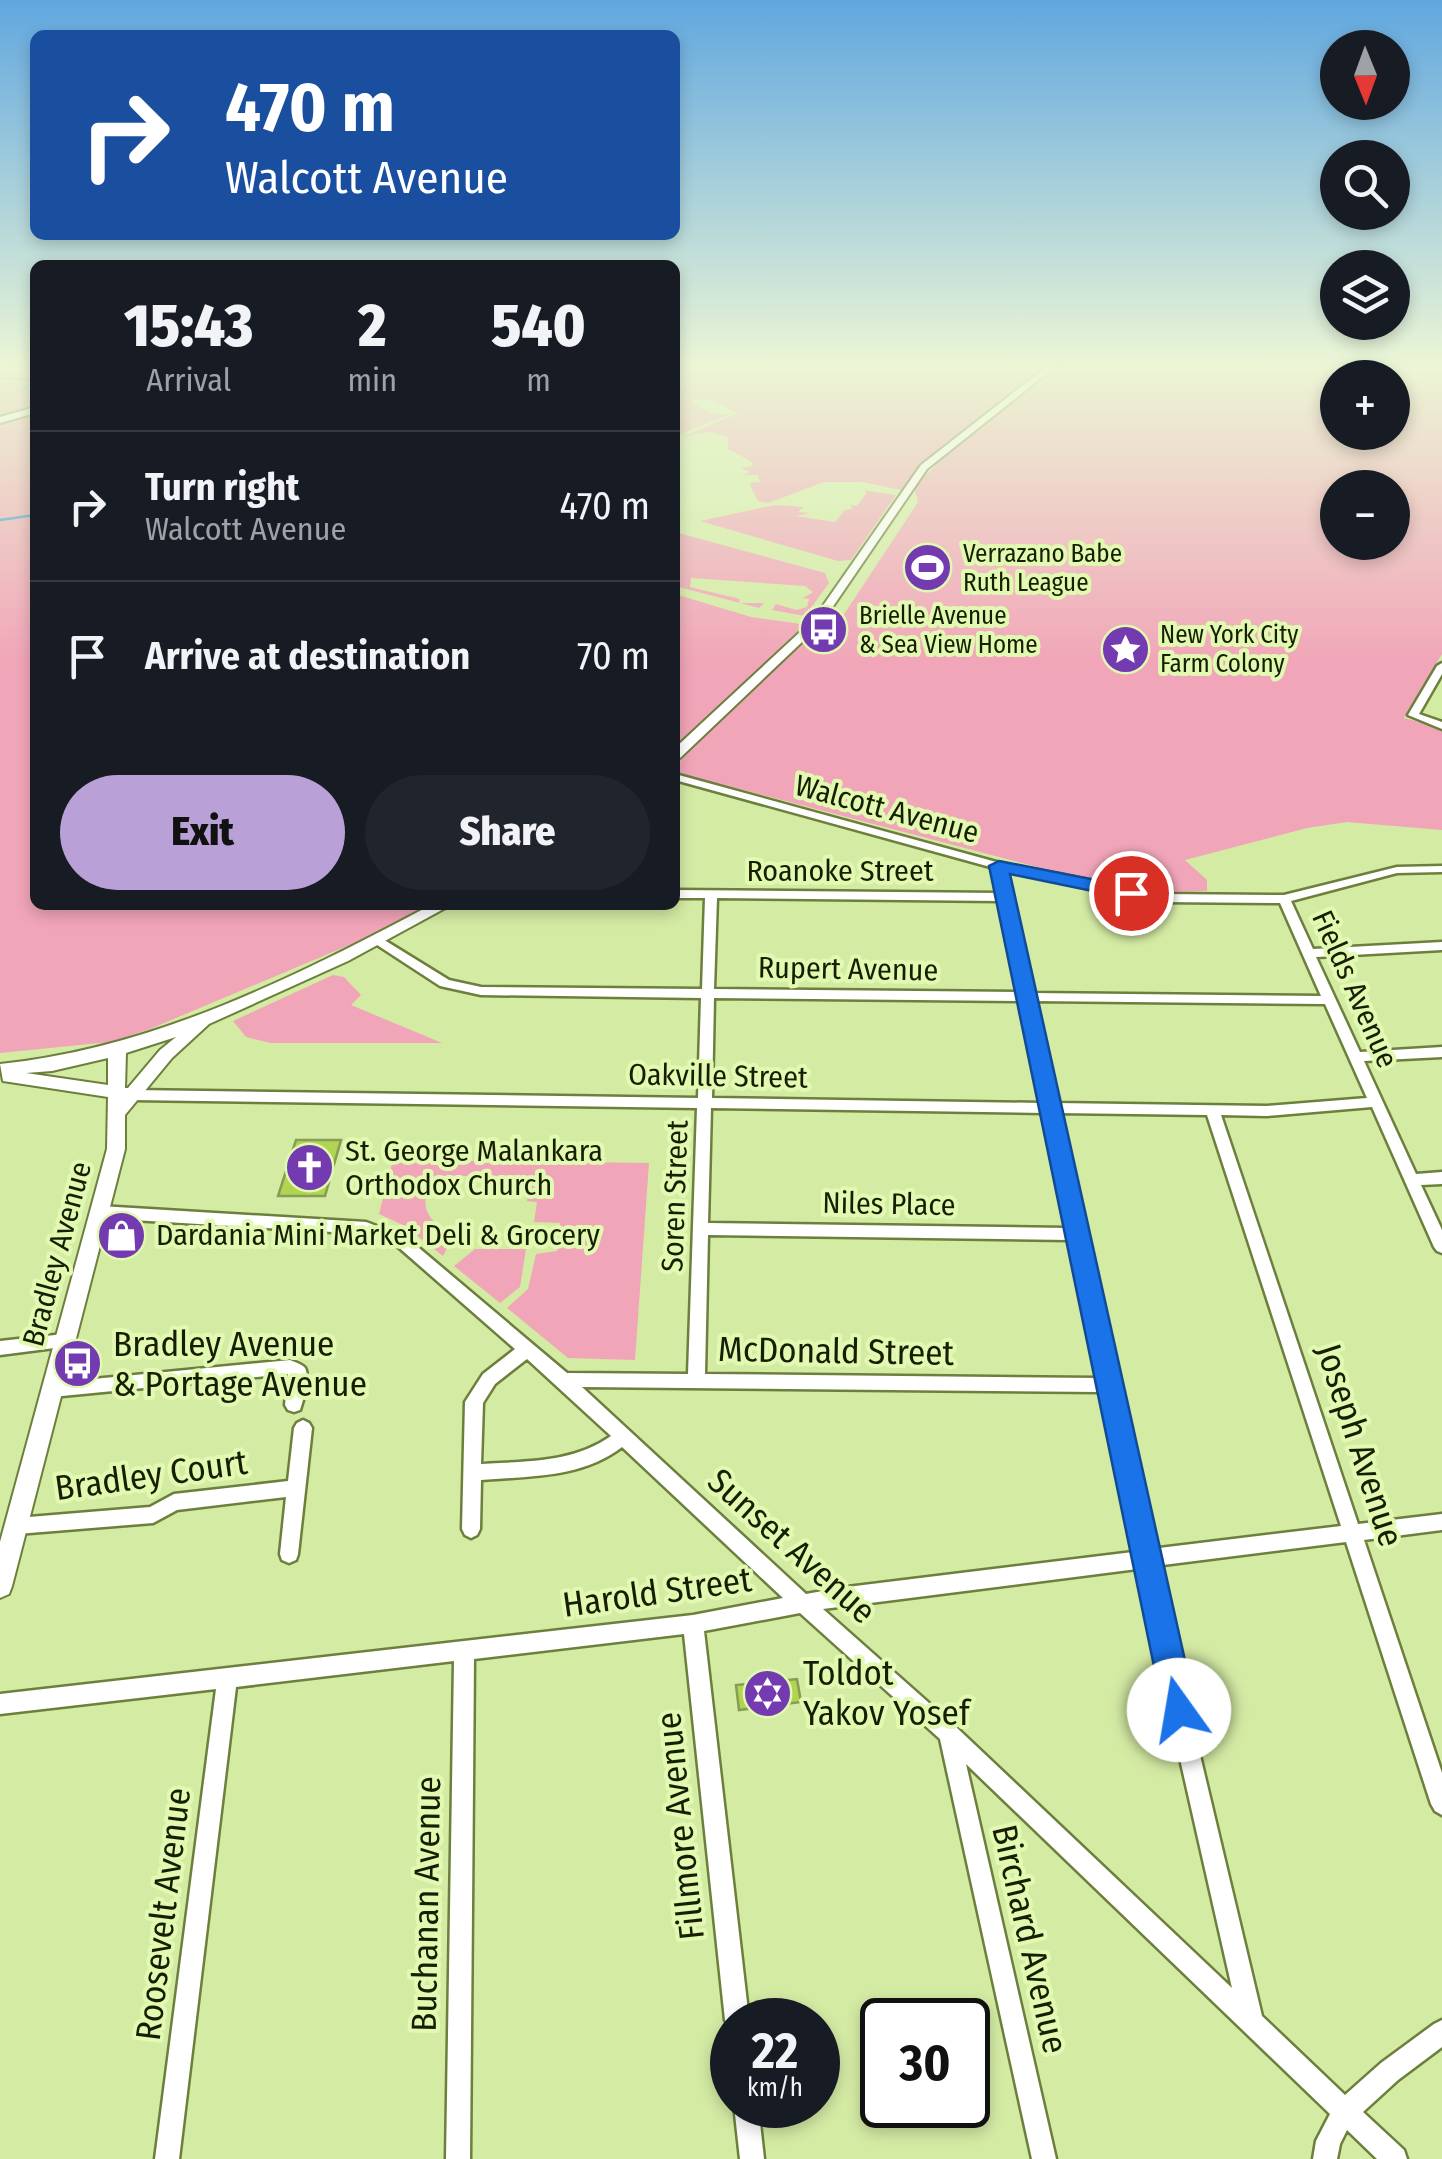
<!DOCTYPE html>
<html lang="en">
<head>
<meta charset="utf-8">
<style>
  body { margin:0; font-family:"Fira Sans Condensed",sans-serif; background:#20242c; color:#f1f3f6; height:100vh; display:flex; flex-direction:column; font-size:38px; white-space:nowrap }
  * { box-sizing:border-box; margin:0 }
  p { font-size:32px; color:#9ea1a6 }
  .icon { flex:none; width:55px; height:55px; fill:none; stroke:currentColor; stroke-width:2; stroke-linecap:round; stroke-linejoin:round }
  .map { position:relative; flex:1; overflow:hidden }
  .side { position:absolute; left:30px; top:260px; width:650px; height:650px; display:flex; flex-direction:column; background:#171b24; border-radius:15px; box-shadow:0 5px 15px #0003 }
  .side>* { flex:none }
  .guide { position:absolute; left:30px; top:30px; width:650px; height:210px; border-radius:15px; box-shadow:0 5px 15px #0003; background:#1a4fa0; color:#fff; overflow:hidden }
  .needle { width:65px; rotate:179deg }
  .fabs { position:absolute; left:1320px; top:30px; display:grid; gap:20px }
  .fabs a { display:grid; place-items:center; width:90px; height:90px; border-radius:50%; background:#171b24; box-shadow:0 5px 15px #0003; font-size:50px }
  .speed { position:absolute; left:710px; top:1998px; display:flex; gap:20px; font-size:50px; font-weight:700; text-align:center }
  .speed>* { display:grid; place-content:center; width:130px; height:130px; border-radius:50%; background:#171b24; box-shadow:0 5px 15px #0003; line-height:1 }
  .speed small { font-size:25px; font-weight:400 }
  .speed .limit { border:5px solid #111; border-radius:15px; background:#fff; color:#111 }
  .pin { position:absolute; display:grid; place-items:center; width:85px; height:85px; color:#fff; margin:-42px; border:5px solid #fff; border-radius:50%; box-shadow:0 2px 10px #0007 }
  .me { position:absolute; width:110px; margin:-55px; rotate:347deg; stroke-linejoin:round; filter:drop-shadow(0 0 8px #0008) }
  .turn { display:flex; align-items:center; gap:35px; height:210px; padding:0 30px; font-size:45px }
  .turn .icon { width:130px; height:130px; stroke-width:2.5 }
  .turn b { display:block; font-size:70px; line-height:85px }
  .eta { display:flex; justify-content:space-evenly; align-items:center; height:170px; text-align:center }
  .eta b { font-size:60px; font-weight:800; line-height:70px }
  .cta { display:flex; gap:20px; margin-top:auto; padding:20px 30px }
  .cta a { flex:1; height:115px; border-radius:60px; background:#b9a0d6; color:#111; font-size:40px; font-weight:800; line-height:115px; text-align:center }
  .cta a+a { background:#20242c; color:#f1f3f6 }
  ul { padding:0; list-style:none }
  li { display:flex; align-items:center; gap:30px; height:150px; padding:0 30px; border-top:2px solid #363941 }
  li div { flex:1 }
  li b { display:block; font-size:38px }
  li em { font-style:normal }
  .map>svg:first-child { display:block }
  .green { fill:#f1a5b8; fill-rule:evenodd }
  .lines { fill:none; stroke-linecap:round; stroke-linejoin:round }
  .stream { stroke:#3593d2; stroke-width:2.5 }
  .building { fill:#b1d452; stroke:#879c57; stroke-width:2.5 }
  .minor-casing { stroke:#6c7f3c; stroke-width:5 }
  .tertiary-casing { stroke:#6c7f3c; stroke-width:4 }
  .minor { fill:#fff; fill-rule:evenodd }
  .tertiary { fill:#fff; fill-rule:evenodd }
  .route { fill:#1a73e8; stroke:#114b97; stroke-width:2.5 }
  .labels { text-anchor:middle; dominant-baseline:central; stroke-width:8; stroke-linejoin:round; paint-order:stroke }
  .far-poi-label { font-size:25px; fill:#171e03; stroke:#e1f9b1; text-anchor:start }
  .street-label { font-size:30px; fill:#171e03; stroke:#e1f9b1 }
  .poi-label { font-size:30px; fill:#171e03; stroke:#e1f9b1; text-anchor:start }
  .near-poi-label { font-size:35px; fill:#171e03; stroke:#e1f9b1; text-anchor:start }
  .near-street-label { font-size:35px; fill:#171e03; stroke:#e1f9b1 }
</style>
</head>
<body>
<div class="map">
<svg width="1442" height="2159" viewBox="0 0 1442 2159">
  <rect width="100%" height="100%" fill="#d4eba4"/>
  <!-- green -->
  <g class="green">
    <path d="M0,363H35V409L0,419Z"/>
    <path d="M675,363H1052L940,447L901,490L863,482H824L768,503L758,501L749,483L760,482L758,475H744L750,472L741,468L753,466L752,462L728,449V437L708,432L685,436L738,413L709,399L691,401L711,413L729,415L675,436Z"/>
    <path d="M1066,363L1442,365V654L1404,718L1442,728V830L1347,822L1307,828L1185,860L1207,880V891L1170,892L1071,876L675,772V766C710,734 797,633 837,625L918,502L914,487L963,438ZM1338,378H1392V432H1338ZM1338,488H1392V542H1338Z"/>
    <path d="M35,412V905H428L359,941L150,1029L110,1042L0,1053V423Z"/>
    <path d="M862,490L896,495L851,560L838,561L700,521L775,505L804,507L798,512L810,513L796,516L835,522L845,510L853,509L850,505L857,506L867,492Z"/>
    <path d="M675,532L825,573L829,583L805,616L772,610L776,604L796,610L807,607L809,599L803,598L813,592L805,586L691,578L690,587L740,599L739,603H764L759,608L675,586Z"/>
    <path d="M675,594L751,617L808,625L675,747Z"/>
    <path d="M333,975L344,977L361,995L351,1005L442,1043H271L246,1037L233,1021Z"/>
    <path d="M393,1160L649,1163L635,1360L568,1358L507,1308L528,1289L536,1254L557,1251L560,1223L534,1222L537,1202L527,1201L531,1176H463L430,1188C415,1214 440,1222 450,1242L443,1256L405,1226L379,1214Z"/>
    <path d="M475,1249H526L520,1287L500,1303L454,1266Z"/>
  </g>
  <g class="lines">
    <!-- stream -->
    <g class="stream">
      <path d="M0,378L35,380"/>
      <path d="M23,389L35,381"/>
      <path d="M0,520L35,515"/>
    </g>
  </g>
  <!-- building -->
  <g class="building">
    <path d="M296,1140H341L325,1196H278Z"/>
    <path d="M797,1679L801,1702L739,1710L736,1685Z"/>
  </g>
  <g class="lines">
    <defs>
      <g id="minor">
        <path d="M1442,663V674L1419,714L1442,722V729L1408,715L1437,666Z"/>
        <path d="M675,774L1000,863L1161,894L1284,895L1397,867L1442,866V872L1397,873L1291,901L1313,949L1442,942V950L1316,957L1360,1052L1442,1047V1057L1364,1061L1416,1174L1442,1172V1184L1421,1185L1442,1230V1253L1437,1251L1434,1247L1372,1107L1267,1116L1221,1115L1358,1524L1442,1514V1530L1364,1540L1442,1773V1815L1435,1811L1431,1804L1346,1542L1155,1566L1262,2016L1345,2095L1381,2063L1434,2024L1442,2020V2047L1398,2080L1363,2112L1404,2150L1407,2159H1377L1347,2130L1340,2144L1337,2159H1313L1316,2141L1330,2114L966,1764L1056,2159H1032L940,1739L800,1613L704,1631L749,2020H732V2030L729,2028L725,2020L684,1634L474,1659L470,2159H446L454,1661L236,1687L179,2159H155L216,1689L0,1714V1694L693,1615L783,1598L622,1447C582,1478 530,1476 481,1480L480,1529L477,1535L471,1538L465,1535L462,1529L465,1402L483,1374L515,1349L396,1245L365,1234L100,1218L95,1216L92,1212L95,1208L100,1206L366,1222L406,1237L567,1373L688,1374L697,1108L132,1100L125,1095L132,1090L698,1098L701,998L481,995L440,986L371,941L377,937L381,938L449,980L481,987L702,989L705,898H675V890L999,893L994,868L675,780ZM1006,871L1161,902L1280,903L1321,996L1032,993ZM717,898L1000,901L1019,992L714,989ZM714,998L1021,1001L1041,1103L712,1098ZM1034,1001L1325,1004L1367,1098L1267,1106L1055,1103ZM711,1108L1043,1113L1067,1228L708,1223ZM1058,1113L1207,1115L1341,1526L1151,1549ZM708,1235L1069,1240L1097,1378L705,1374ZM527,1359L611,1436C573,1463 526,1461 481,1464L483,1403L495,1384ZM582,1387L1100,1392L1133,1552L839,1588L806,1594ZM1137,1569L1232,1988L956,1727L823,1609Z"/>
        <path d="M64,1334L70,1336L72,1341L70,1346L0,1355V1341Z"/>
        <path d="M290,1360C294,1362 302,1364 305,1368C310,1377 303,1401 300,1410L294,1412L288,1410L285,1405L288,1374L52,1397L46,1395L44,1390L46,1385L52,1383Z"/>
        <path d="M303,1420L309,1423L312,1428L298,1554L296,1560L289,1563L282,1560L280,1554L286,1497L177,1510L153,1523L17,1534L11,1532L8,1526L11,1520L17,1518L150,1507L174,1494L288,1481L294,1428L297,1423Z"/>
        <path d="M734,2105H758L764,2159H740Z"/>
      </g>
      <g id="tertiary">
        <path d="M1051,363H1060L927,469L821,624L680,758L675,759V748L813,620L921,465Z"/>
        <path d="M35,407V413L0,423V417Z"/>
        <path d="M431,905H451L348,961L209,1024L172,1058L125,1115V1149L12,1586L9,1594L0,1598V1542L107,1149L108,1097L3,1081L0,1064C155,1048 295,977 431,905ZM176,1037L160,1050L128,1088H125L126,1053ZM108,1058V1085L26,1073L52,1071Z"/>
      </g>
    </defs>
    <!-- minor casing -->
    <use href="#minor" class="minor-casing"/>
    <!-- tertiary casing -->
    <use href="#tertiary" class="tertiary-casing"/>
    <!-- minor -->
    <use href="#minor" class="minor"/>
    <!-- tertiary -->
    <use href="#tertiary" class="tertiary"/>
  </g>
  <!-- sky -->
  <linearGradient id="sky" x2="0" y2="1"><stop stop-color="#60a7df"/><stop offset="0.55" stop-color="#ecf6d6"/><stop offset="1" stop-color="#ecf6d6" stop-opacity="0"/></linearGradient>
  <rect width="1442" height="665" fill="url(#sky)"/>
  <!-- route -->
  <path class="route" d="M999,861L1131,887L1141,893L1131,899L1010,874L1196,1710L1191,1722L1179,1727L1167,1722L1163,1710L989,866Z"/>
  <!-- icons -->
  <defs>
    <symbol id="stadium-disc" viewBox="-11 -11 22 22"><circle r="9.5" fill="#743ab0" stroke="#e1f9b1"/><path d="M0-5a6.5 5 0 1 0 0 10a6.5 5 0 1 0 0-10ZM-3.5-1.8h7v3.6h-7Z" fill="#fff"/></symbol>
    <symbol id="bus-disc" viewBox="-11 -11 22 22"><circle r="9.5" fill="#743ab0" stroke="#e1f9b1"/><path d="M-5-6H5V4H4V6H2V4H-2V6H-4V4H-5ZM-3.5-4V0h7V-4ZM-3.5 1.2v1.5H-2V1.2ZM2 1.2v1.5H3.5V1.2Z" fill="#fff"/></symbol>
    <symbol id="sight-disc" viewBox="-11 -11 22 22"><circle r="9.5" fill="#743ab0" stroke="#e1f9b1"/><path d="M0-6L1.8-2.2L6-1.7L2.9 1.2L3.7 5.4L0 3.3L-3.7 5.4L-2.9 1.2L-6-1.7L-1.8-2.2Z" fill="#fff"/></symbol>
    <symbol id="church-disc" viewBox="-11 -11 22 22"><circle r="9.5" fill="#743ab0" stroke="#e1f9b1"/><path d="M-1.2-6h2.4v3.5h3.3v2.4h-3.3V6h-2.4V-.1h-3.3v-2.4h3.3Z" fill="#fff"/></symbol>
    <symbol id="shop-disc" viewBox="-11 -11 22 22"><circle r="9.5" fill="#743ab0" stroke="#e1f9b1"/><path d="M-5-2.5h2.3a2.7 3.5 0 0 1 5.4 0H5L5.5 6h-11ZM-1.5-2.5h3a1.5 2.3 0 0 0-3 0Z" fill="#fff"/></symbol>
    <symbol id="synagogue-disc" viewBox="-11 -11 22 22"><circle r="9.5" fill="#743ab0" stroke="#e1f9b1"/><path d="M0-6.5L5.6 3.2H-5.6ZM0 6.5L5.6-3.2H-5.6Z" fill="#fff"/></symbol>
  </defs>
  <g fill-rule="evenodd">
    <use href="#stadium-disc" x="900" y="540" width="55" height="55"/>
    <use href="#bus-disc" x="796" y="602" width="55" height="55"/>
    <use href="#sight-disc" x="1098" y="622" width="55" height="55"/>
    <use href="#church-disc" x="282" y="1140" width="55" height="55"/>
    <use href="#shop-disc" x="94" y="1208" width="55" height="55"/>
    <use href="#bus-disc" x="50" y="1336" width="55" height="55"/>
    <use href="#synagogue-disc" x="740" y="1666" width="55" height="55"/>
  </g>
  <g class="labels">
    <!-- far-poi labels -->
    <g class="far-poi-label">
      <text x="963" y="554">Verrazano Babe<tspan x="963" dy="29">Ruth League</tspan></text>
      <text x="859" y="616">Brielle Avenue<tspan x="859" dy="29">&amp; Sea View Home</tspan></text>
      <text x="1160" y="635">New York City<tspan x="1160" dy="29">Farm Colony</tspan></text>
    </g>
    <!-- street labels -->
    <g class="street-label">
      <text transform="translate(887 809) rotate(15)">Walcott Avenue</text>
      <text x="840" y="871">Roanoke Street</text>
      <text transform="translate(848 969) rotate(1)">Rupert Avenue</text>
      <text transform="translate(1355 989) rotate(66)">Fields Avenue</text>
      <text transform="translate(718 1076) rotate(1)">Oakville Street</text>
      <text transform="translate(675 1196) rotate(-88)">Soren Street</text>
      <text transform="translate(889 1204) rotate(1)">Niles Place</text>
      <text transform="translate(57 1254) rotate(-75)">Bradley Avenue</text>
    </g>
    <!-- poi labels -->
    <g class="poi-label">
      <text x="345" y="1151">St. George Malankara<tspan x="345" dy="34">Orthodox Church</tspan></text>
      <text x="156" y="1235">Dardania Mini Market Deli &amp; Grocery</text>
    </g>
    <!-- near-poi labels -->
    <g class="near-poi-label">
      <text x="113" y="1344">Bradley Avenue<tspan x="113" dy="40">&amp; Portage Avenue</tspan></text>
      <text x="803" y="1673">Toldot<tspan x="803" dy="40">Yakov Yosef</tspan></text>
    </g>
    <!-- near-street labels -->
    <g class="near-street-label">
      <text transform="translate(836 1351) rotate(1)">McDonald Street</text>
      <text transform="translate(1360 1445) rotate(72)">Joseph Avenue</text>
      <text transform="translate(151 1475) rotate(-8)">Bradley Court</text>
      <text transform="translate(792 1546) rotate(42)">Sunset Avenue</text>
      <text transform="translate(657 1592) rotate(-8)">Harold Street</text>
      <text transform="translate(680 1826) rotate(-96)">Fillmore Avenue</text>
      <text transform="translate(426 1904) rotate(-89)">Buchanan Avenue</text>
      <text transform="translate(163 1914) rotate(-83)">Roosevelt Avenue</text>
      <text transform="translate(1030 1939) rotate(77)">Birchard Avenue</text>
    </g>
  </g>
</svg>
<div class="fabs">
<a><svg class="needle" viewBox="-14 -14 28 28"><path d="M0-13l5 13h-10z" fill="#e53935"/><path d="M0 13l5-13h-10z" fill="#9ea1a6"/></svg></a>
<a><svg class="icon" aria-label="search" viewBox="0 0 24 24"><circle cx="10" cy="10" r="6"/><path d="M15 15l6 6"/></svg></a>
<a><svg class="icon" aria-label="layers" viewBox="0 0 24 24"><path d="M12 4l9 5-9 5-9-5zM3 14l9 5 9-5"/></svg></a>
<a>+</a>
<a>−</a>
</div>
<div class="speed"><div>22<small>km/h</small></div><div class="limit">30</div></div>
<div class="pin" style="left:1131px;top:893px;background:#d93025"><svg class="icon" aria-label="arrive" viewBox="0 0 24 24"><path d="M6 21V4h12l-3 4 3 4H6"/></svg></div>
<svg class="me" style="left:1179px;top:1710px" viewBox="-20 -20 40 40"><circle r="19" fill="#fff"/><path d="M0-13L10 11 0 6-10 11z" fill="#1a73e8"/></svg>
<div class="guide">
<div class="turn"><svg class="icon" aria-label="right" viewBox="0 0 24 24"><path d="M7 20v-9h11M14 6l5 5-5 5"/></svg><div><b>470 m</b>Walcott Avenue</div></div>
</div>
<section class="side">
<div class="eta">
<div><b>15:43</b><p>Arrival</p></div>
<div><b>2</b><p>min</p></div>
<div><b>540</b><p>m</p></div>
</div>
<ul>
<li><svg class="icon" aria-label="right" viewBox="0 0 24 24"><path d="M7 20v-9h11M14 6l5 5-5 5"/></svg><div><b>Turn right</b><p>Walcott Avenue</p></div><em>470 m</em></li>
<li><svg class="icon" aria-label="arrive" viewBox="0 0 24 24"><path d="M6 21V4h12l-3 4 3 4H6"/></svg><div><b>Arrive at destination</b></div><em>70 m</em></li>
</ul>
<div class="cta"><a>Exit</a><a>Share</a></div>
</section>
</div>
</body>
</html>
